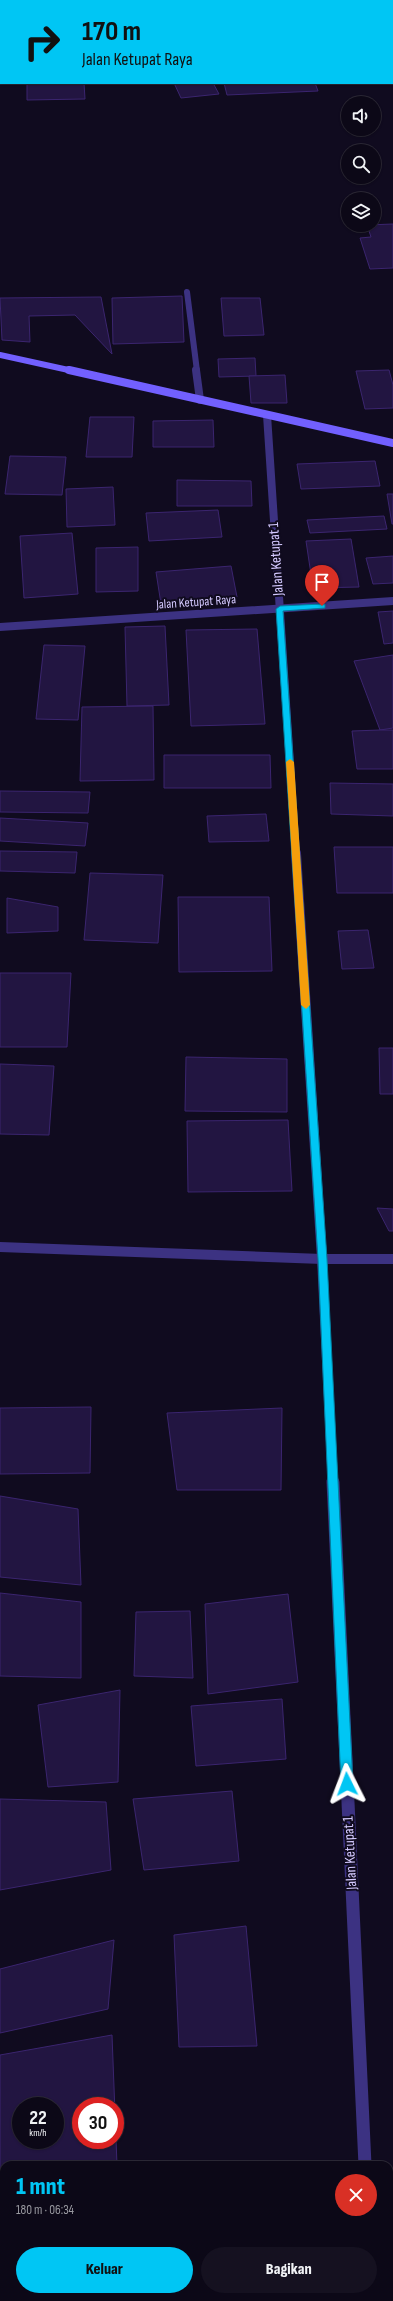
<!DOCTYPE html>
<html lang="id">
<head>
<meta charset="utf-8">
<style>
  body { margin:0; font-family:"Sofia Sans Condensed",sans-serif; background:#151120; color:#f1f3f6; height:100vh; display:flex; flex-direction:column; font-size:15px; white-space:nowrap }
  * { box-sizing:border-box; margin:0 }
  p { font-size:13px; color:#9a9aa1 }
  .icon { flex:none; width:22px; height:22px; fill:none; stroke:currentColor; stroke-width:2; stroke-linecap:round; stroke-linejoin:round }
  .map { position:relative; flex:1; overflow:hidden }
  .drawer { position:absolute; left:0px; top:2161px; width:393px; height:140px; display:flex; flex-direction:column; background:#0c0817; border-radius:12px 12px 0 0; box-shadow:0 1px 3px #0004,0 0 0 1px #2c2936 }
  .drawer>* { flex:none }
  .top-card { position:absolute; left:0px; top:0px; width:393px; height:84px; box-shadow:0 1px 3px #0004,0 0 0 1px #2c2936; background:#00c6f4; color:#111; overflow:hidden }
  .tools { position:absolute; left:341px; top:96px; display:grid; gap:8px }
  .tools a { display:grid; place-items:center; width:40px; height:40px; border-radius:50%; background:#0c0817; box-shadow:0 1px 3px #0004,0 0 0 1px #2c2936; font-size:20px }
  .speed { position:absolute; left:12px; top:2097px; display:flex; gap:8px; font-size:20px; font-weight:700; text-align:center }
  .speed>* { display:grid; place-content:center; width:52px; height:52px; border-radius:50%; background:#0c0817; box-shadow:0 1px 3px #0004,0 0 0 1px #2c2936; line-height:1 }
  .speed small { font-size:10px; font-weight:400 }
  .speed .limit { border:6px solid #d22; background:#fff; color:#111 }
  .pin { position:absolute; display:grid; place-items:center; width:34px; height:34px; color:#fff; margin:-41px -17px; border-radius:50% 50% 50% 0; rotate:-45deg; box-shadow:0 0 4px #0007 }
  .pin .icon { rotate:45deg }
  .me { position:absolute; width:44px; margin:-22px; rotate:357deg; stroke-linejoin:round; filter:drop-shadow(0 0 3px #0008) }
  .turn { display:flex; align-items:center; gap:14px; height:84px; padding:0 16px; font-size:18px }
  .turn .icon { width:52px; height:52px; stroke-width:2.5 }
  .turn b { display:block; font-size:28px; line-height:34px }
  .round { display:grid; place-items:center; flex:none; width:42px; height:42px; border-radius:21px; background:#151120 }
  .headline { display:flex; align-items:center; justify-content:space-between; height:68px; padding:0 16px }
  h1 { font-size:24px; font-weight:800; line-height:30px; color:#00c6f4 }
  .primary-button { display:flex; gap:8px; margin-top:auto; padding:8px 16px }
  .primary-button a { flex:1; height:46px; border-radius:24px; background:#00c6f4; color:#111; font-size:16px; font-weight:800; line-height:46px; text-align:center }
  .primary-button a+a { background:#151120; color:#f1f3f6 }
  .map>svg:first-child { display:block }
  .building { fill:#221541; stroke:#3b256f; fill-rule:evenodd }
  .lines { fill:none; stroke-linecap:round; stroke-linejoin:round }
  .street-far3 { stroke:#3c3282; stroke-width:6 }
  .street-far2 { stroke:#3c3282; stroke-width:8 }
  .street-far1 { stroke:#3c3282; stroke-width:10 }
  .street { stroke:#3c3282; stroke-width:13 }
  .secondary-far1 { stroke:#7260ff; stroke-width:6 }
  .secondary { stroke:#7260ff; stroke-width:8 }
  .route { fill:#00c6f4; stroke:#00819f }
  .slow { fill:#f59e0b }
  .labels { text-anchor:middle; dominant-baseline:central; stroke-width:4; stroke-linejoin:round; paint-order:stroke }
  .far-street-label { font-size:13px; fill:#d4c9ff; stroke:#100b1f }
  .street-label { font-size:15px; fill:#d4c9ff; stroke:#100b1f }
</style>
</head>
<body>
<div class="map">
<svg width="393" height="2301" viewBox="0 0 393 2301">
  <rect width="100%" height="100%" fill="#100b1f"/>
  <!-- building -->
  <g class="building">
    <path d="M27,83H84L85,99L27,100Z"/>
    <path d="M174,83H213L219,94L181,98Z"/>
    <path d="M224,83H315L318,91L227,95Z"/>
    <path d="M393,224V268L370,269L360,238L371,237L367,225Z"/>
    <path d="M182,296L184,342L113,344L112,298Z"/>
    <path d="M101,297L112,354L75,315L29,316L30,342L2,340L0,298Z"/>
    <path d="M221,298H260L264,335L224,336Z"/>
    <path d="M255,358L256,376L219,377L218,359Z"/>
    <path d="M389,370L393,385V408L365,409L356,371Z"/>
    <path d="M285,375L287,403H251L249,376Z"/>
    <path d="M90,417H134L132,457H86Z"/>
    <path d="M213,420L214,447H153V421Z"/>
    <path d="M10,456L66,457L62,495L5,494Z"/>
    <path d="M375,461L380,486L301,489L297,464Z"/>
    <path d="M177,480L251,481L252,506H177Z"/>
    <path d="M113,487L115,525L67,527L66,489Z"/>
    <path d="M387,494H393V524H392Z"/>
    <path d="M218,510L222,537L149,541L146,513Z"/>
    <path d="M384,516L387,529L310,533L307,520Z"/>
    <path d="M72,533L78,594L24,598L20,536Z"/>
    <path d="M351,539L359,587L313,588L306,541Z"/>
    <path d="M138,547V591L96,592V548Z"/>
    <path d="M393,556V583L373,584L366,558Z"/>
    <path d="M231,566L237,597L161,604L156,572Z"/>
    <path d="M393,611V643L384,644L378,612Z"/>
    <path d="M165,626L169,705L127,706L125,627Z"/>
    <path d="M257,629L265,724L191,726L186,630Z"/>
    <path d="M44,645L85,646L78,720L36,719Z"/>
    <path d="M393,655V728L380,730L354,661Z"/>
    <path d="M153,706L154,780L80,781L82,707Z"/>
    <path d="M380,730H393V769H357L352,731Z"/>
    <path d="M164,755H270L271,788H164Z"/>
    <path d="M330,783L393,784V816L331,814Z"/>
    <path d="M0,791L90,792L88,813L0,812Z"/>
    <path d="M266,814L269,841L209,842L207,816Z"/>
    <path d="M0,818L88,823L85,846L0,841Z"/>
    <path d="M334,847H393V893H337Z"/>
    <path d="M0,851L77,852L75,873L0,871Z"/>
    <path d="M90,873L163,875L158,943L84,940Z"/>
    <path d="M178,897H269L272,971L179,972Z"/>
    <path d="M7,898L58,907V931L7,933Z"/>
    <path d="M368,930L374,968L342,969L338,931Z"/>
    <path d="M0,973H71L67,1047H0Z"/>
    <path d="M379,1048H393V1094H380Z"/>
    <path d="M186,1057L287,1059V1112L185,1111Z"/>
    <path d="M0,1064L54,1066L49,1135L0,1134Z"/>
    <path d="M288,1120L292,1191L188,1192L187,1121Z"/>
    <path d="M377,1208L393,1209V1231H389Z"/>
    <path d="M91,1407L90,1473L0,1474V1408Z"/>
    <path d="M282,1408L281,1490H177L167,1413Z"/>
    <path d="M0,1496L78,1509L81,1585L0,1577Z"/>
    <path d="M0,1593L81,1602V1678L0,1676Z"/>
    <path d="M288,1594L298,1682L208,1694L205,1604Z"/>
    <path d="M190,1611L193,1678L134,1676L136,1612Z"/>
    <path d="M120,1690L118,1782L48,1787L38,1705Z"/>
    <path d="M282,1699L286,1759L196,1766L191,1706Z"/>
    <path d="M232,1791L239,1861L144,1870L133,1799Z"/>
    <path d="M0,1799L106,1802L111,1870L0,1890Z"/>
    <path d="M246,1926L257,2046L179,2047L174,1935Z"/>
    <path d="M114,1940L108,2009L0,2033V1969Z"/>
    <path d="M112,2035L117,2165H4V2242H0V2055ZM21,2106H55V2140H21ZM81,2106H115V2140H81Z"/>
    <path d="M295,2298V2301L208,2300Z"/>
  </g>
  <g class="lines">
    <!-- street-far3 -->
    <g class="street-far3">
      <path d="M321,1L343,0"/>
      <path d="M187,292L197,371"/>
    </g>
    <!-- street-far2 -->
    <g class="street-far2">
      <path d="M196,370L200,400"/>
      <path d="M267,415L296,854"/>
      <path d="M0,627L393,601"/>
    </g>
    <!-- street-far1 -->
    <g class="street-far1">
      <path d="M296,853L322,1259L333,1483"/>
      <path d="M0,1247L322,1259H393"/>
    </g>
    <!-- street -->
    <g class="street">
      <path d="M333,1482L365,2165"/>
      <path d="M371,2297L372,2301"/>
    </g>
    <!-- secondary-far1 -->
    <path class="secondary-far1" d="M0,355L73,371"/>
    <!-- secondary -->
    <path class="secondary" d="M69,370L393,443"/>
  </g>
  <!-- route -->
  <path class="route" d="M322,604H325V608L283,611L327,1259L353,1784L351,1788L347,1789L343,1788L341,1784L318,1259L276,609L280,606Z"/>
  <!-- slow -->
  <path class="slow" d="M290,759L294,762L310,1005L306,1009L301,1005L286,762Z"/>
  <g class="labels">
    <!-- far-street labels -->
    <g class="far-street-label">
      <text transform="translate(196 602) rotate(-4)">Jalan Ketupat Raya</text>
    </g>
    <!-- street labels -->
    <g class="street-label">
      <text transform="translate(276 559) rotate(-94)">Jalan Ketupat 1</text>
      <text transform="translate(350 1853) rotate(-93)">Jalan Ketupat 1</text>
    </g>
  </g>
</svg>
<div class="tools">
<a><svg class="icon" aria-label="sound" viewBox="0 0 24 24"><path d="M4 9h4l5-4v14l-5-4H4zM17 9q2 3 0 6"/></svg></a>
<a><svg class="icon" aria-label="search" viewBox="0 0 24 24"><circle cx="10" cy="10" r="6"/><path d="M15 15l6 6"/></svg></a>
<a><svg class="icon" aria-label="layers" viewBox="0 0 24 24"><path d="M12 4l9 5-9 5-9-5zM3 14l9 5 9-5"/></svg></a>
</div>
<div class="speed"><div>22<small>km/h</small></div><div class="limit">30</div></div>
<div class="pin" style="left:322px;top:606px;background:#d93025"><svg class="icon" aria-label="arrive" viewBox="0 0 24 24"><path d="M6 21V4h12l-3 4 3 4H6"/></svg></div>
<svg class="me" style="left:347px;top:1784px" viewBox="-20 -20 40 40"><path d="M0-17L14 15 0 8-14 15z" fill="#00c6f4" stroke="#fff" stroke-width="4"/></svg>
<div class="top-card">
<div class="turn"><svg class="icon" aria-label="right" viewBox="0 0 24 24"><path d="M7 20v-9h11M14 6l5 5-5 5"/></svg><div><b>170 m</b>Jalan Ketupat Raya</div></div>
</div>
<section class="drawer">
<div class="headline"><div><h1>1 mnt</h1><p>180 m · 06:34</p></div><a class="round" style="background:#d93025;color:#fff"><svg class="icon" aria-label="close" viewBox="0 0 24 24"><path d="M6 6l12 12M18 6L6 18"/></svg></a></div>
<div class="primary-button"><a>Keluar</a><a>Bagikan</a></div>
</section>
</div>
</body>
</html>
